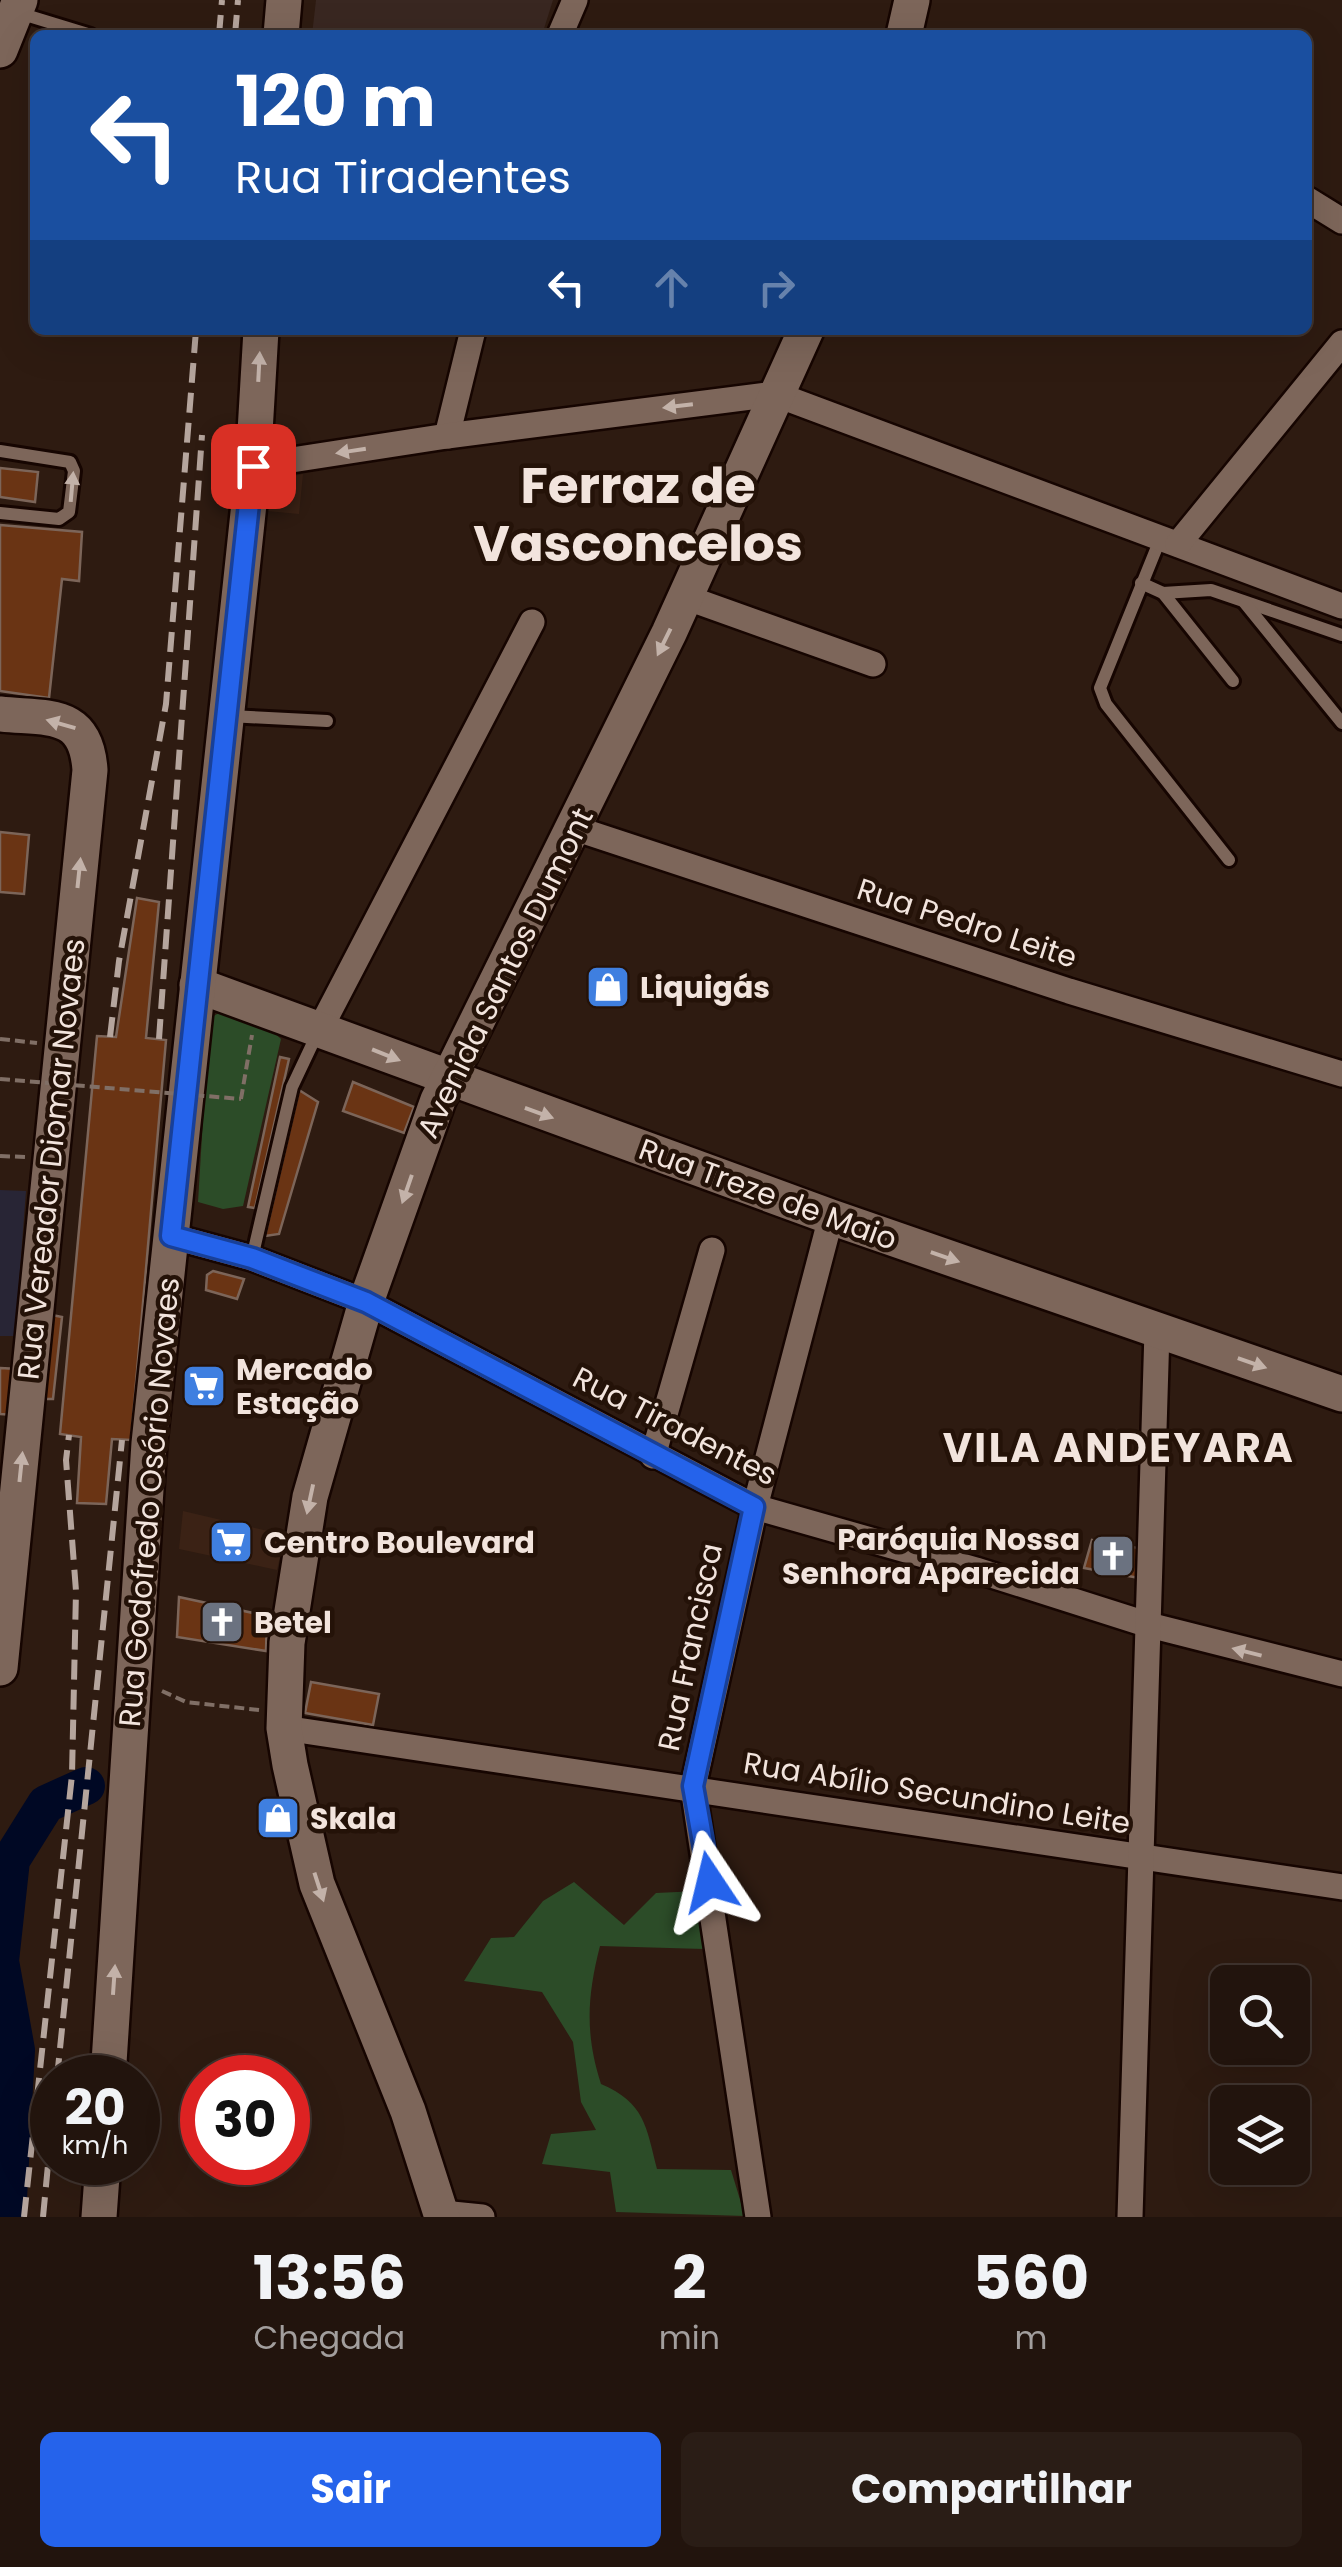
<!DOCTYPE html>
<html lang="pt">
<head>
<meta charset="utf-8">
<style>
  body { margin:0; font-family:Poppins,sans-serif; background:#2a1d16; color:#f1f3f6; height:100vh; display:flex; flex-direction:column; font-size:38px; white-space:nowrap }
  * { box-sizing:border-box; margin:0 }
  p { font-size:32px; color:#a29e9d }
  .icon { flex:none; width:55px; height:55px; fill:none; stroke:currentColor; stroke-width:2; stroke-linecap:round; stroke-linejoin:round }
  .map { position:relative; height:2217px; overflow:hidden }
  .sheet { display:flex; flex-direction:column; background:#22140d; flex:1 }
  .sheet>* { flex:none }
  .hud { position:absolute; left:30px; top:30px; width:1282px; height:305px; border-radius:15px; box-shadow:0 10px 40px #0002,0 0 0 2px #3f332e; background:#1a4fa0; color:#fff; overflow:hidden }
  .controls { position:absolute; left:1210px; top:1965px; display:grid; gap:20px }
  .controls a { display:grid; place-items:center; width:100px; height:100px; border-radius:15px; background:#22140d; box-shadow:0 10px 40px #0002,0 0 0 2px #3f332e; font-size:50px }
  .speed { position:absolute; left:30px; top:2055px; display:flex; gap:20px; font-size:50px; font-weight:700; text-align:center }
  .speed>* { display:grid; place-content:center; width:130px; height:130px; border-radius:50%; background:#22140d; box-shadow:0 10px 40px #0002,0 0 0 2px #3f332e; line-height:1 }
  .speed small { font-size:25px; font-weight:400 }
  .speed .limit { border:15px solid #d22; background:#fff; color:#111 }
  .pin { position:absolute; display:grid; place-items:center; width:85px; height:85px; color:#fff; margin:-42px; border-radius:20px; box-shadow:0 5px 15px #0006 }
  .me { position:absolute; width:110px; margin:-55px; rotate:350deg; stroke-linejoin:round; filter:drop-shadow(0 0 8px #0008) }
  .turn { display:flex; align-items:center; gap:35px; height:210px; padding:0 40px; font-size:45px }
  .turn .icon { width:130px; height:130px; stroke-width:2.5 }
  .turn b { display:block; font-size:70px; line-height:85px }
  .lanes { display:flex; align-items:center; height:95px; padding:0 40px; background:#0003; justify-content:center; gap:50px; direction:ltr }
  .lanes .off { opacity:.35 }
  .eta { display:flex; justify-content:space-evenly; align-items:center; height:170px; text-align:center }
  .eta b { font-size:60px; font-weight:700; line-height:70px }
  .action { display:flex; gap:20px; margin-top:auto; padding:20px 40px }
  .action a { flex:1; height:115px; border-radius:15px; background:#2563eb; color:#fff; font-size:40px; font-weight:700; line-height:115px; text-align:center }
  .action a+a { background:#2a1d16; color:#f1f3f6 }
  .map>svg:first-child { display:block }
  .built { fill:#3b2215 }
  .industrial { fill:#392721 }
  .medical { fill:#282535 }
  .green { fill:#2c4c28 }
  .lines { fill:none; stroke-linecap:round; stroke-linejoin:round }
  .river { stroke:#000824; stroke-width:38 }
  .building { fill:#6a3414; stroke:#7c6559; stroke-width:2.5 }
  .lane-casing { stroke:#160501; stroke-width:18 }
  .street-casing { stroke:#160501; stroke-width:30 }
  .secondary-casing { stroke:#160501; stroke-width:40 }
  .path { stroke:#806f66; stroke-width:4; stroke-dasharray:10 5; stroke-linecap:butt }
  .lane { stroke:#7d665a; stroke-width:12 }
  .street { stroke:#7d665a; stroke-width:25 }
  .secondary { stroke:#7d665a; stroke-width:35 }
  .rail { stroke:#b5a59d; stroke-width:6; stroke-dasharray:20 10; stroke-linecap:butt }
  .path-bridge { stroke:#806f66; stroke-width:4; stroke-dasharray:10 5; stroke-linecap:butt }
  .oneway { fill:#c3b2a9 }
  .route-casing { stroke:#184099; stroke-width:25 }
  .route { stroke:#2563eb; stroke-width:18 }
  .labels { text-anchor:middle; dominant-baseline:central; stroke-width:9; stroke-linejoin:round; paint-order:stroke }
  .street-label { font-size:30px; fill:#f2e4dd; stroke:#241208 }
  .poi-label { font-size:30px; font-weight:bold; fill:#f2e4dd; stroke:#241208; text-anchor:start }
  .district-label { font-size:40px; font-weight:bold; letter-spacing:2.5px; fill:#f2e4dd; stroke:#241208 }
  .town-label { font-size:50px; font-weight:bold; fill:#f2e4dd; stroke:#241208 }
</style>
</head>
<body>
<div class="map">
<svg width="1342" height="2217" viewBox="0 0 1342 2217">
  <rect width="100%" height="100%" fill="#2e1b11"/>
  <!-- built -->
  <g class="built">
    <path d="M303,474L299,514L267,511L269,481Z"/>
    <path d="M183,1511L285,1535L277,1570L179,1549Z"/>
  </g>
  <!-- industrial -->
  <path class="industrial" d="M316,0H553L542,35H312Z"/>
  <!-- medical -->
  <path class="medical" d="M0,1190L26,1191L15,1336H0Z"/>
  <!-- green -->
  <g class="green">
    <path d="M224,1010L269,1028L281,1039L243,1206L223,1209L198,1202L208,1036L212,1017Z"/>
    <path d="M574,1882L624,1925L656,1893L699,1891L704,1949L600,1946C587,1997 585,2034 601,2084C645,2103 646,2126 657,2169L731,2170L745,2216L616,2212L610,2172L542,2164L551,2134L596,2130L581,2102L573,2042L542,1992L464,1981L491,1938L514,1937L543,1901Z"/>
  </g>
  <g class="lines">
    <!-- river -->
    <path class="river" d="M7,2217L16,2050L0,1961L11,1860L46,1804L86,1786"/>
  </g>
  <!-- building -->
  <g class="building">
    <path d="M0,468L38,472L35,502L0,497Z"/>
    <path d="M0,525L82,532L79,581L62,579L49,698L0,691Z"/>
    <path d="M0,832L29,835L24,894L0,892Z"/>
    <path d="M137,898L159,902L146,1038L166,1040L131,1440L112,1439L106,1504L77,1503L81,1437L60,1434L97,1036L116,1037Z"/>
    <path d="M280,1057L289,1059L255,1208L248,1207Z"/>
    <path d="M353,1082L414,1107L404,1133L343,1111Z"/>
    <path d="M299,1090L318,1102L279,1234L265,1236Z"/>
    <path d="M213,1271L244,1279L237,1299L206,1290L207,1275Z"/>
    <path d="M47,1314L62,1317L53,1399H39Z"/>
    <path d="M0,1368L18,1369L13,1415L0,1414Z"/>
    <path d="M1092,1540L1138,1548L1139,1578L1084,1568Z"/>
    <path d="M179,1597L267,1616L266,1651L177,1637Z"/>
    <path d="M311,1682L379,1694L373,1725L305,1713Z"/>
  </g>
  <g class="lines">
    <defs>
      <g id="lane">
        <path d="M19,13L91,35"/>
        <path d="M0,451L70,462L74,471L69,512L59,519L0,513"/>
        <path d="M1161,537L1100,688L1106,704L1229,860"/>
        <path d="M1141,583L1163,593L1211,590L1342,635"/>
        <path d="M1163,593L1233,681"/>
        <path d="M1244,602L1342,723"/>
        <path d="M229,716L327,721"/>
        <path d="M252,1258L292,1087L318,1032"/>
      </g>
      <g id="street">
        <path d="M560,35L575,0"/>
        <path d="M1308,200L1342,221"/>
        <path d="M447,436L473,330"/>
        <path d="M253,466L447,436L775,394L1342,606"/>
        <path d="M1178,544L1342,343"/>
        <path d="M685,597L873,664"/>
        <path d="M574,828L1069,991L1342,1074"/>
        <path d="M320,1029L532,622"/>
        <path d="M171,1236L252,1258L366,1302L755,1507L976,1570L1149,1625L1342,1674"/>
        <path d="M653,1456L712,1250"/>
        <path d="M284,1728L1342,1887"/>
        <path d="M442,2213L482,2217"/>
        <path d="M758,2217L693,1787L755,1507L831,1217"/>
        <path d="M1130,2217L1157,1331"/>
      </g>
      <g id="secondary">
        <path d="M281,35L284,0"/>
        <path d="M904,35L912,0"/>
        <path d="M0,50L20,0"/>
        <path d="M0,714C48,719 86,710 90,770L0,1668"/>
        <path d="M197,985L831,1217L1342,1394"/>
        <path d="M108,2078L149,1443L253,466L261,330"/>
        <path d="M99,2217L103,2162"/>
        <path d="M442,2217L408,2111L317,1884L290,1765L284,1728L287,1643L310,1497L366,1302L438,1100L669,633L806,330"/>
      </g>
    </defs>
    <!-- lane casing -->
    <use href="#lane" class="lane-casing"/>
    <!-- street casing -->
    <use href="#street" class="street-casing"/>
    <!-- secondary casing -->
    <use href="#secondary" class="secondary-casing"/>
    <!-- path -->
    <g class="path">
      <path d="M0,1039L37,1043"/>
      <path d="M241,1099L252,1035"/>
      <path d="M0,1156L25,1157"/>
      <path d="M162,1691L186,1702L259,1710"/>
    </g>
    <!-- lane -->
    <use href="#lane" class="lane"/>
    <!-- street -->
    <use href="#street" class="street"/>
    <!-- secondary -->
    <use href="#secondary" class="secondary"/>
    <!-- rail -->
    <g class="rail">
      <path d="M219,35L222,0"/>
      <path d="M235,35L238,0"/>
      <path d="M110,1037L119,961L166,704L196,330"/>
      <path d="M159,1039L202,435"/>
      <path d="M57,2078L122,1440"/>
      <path d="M24,2217L72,1775L76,1591L66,1460L69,1435"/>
      <path d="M43,2217L52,2123"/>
    </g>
    <!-- path-bridge -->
    <path class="path-bridge" d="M0,1079L241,1099"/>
  </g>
  <!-- one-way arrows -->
  <defs><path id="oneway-solid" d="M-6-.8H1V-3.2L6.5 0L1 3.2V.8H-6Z" transform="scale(2.5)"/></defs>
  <g class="oneway">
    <use href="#oneway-solid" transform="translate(259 367) rotate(-87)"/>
    <use href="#oneway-solid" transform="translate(678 406) rotate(173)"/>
    <use href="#oneway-solid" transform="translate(351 451) rotate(171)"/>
    <use href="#oneway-solid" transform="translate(72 487) rotate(-85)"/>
    <use href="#oneway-solid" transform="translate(664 642) rotate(116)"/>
    <use href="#oneway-solid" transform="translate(61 724) rotate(-164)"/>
    <use href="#oneway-solid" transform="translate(79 873) rotate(-84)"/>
    <use href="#oneway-solid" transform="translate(386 1055) rotate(22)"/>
    <use href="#oneway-solid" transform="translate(539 1113) rotate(20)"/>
    <use href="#oneway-solid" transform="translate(407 1189) rotate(109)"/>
    <use href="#oneway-solid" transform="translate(945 1257) rotate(19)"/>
    <use href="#oneway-solid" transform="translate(1252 1363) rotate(19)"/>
    <use href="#oneway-solid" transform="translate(21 1467) rotate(-84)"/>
    <use href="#oneway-solid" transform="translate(310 1499) rotate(102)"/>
    <use href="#oneway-solid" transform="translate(1247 1652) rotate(-166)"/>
    <use href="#oneway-solid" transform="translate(319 1887) rotate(72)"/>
    <use href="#oneway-solid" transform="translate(114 1980) rotate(-86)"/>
  </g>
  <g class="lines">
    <defs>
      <path id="route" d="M253,466L171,1236L252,1258L366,1302L754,1507L693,1786L710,1882"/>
    </defs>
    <!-- route casing -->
    <use href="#route" class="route-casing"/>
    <!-- route -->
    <use href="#route" class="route"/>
  </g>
  <!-- icons -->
  <defs>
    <symbol id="shop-square" viewBox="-11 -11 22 22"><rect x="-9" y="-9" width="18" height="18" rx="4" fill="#3f7fe0" stroke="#241208"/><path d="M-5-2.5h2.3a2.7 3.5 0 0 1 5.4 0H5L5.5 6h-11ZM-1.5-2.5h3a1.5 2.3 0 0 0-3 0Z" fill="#fff"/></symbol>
    <symbol id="supermarket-square" viewBox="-11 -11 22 22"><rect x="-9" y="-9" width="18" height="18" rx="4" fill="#3f7fe0" stroke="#241208"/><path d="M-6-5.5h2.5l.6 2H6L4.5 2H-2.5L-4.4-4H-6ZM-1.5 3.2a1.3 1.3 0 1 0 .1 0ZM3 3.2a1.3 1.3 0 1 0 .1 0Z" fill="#fff"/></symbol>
    <symbol id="church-square" viewBox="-11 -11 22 22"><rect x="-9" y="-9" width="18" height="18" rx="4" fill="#6b7280" stroke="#241208"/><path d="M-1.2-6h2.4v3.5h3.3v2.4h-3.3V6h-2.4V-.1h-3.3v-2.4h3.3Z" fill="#fff"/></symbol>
  </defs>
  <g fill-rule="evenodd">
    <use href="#shop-square" x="583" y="962" width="50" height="50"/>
    <use href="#supermarket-square" x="179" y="1361" width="50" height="50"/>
    <use href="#supermarket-square" x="206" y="1517" width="50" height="50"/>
    <use href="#church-square" x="1088" y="1531" width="50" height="50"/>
    <use href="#church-square" x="197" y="1597" width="50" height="50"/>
    <use href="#shop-square" x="253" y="1793" width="50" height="50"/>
  </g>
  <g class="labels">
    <!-- street labels -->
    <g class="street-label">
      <text transform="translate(967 923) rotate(18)">Rua Pedro Leite</text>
      <text transform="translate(505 973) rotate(-64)">Avenida Santos Dumont</text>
      <text transform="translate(51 1159) rotate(-84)">Rua Vereador Diomar Novaes</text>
      <text transform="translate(768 1194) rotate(20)">Rua Treze de Maio</text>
      <text transform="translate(675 1426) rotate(27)">Rua Tiradentes</text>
      <text transform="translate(149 1502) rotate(-85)">Rua Godofredo Osório Novaes</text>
      <text transform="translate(690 1647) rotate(-78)">Rua Francisca</text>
      <text transform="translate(937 1793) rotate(9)">Rua Abílio Secundino Leite</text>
    </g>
    <!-- poi labels -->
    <g class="poi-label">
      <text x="640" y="987">Liquigás</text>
      <text x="236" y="1369">Mercado<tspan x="236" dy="34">Estação</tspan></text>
      <text x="1080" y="1539" text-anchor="end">Paróquia Nossa<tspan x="1080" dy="34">Senhora Aparecida</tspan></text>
      <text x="264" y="1542">Centro Boulevard</text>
      <text x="254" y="1622">Betel</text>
      <text x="310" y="1818">Skala</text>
    </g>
    <!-- district labels -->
    <g class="district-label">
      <text x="1119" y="1448">VILA ANDEYARA</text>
    </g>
    <!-- town labels -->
    <g class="town-label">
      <text x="638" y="485">Ferraz de<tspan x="638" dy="58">Vasconcelos</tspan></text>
    </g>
  </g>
</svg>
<div class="controls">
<a><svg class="icon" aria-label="search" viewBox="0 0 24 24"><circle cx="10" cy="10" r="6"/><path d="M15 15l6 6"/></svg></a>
<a><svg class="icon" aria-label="layers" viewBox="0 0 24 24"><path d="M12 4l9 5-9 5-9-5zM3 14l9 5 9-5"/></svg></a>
</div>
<div class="speed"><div>20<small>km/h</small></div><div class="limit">30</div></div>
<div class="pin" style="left:253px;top:466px;background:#d93025"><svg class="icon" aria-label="arrive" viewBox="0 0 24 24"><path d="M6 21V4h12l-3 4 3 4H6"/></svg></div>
<svg class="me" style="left:710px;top:1882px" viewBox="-20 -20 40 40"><path d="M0-17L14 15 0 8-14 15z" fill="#2563eb" stroke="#fff" stroke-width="4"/></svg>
<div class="hud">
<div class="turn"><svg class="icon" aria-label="left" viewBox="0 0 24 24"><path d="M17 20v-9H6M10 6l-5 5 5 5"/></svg><div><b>120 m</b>Rua Tiradentes</div></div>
<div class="lanes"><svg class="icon" aria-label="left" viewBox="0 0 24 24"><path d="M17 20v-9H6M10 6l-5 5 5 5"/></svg><svg class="icon off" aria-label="ahead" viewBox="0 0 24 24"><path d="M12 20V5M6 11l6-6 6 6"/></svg><svg class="icon off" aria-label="right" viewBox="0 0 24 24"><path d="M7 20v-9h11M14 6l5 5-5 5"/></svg></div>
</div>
</div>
<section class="sheet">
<div class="eta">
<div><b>13:56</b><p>Chegada</p></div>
<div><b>2</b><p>min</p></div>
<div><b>560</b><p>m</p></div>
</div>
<div class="action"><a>Sair</a><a>Compartilhar</a></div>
</section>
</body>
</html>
